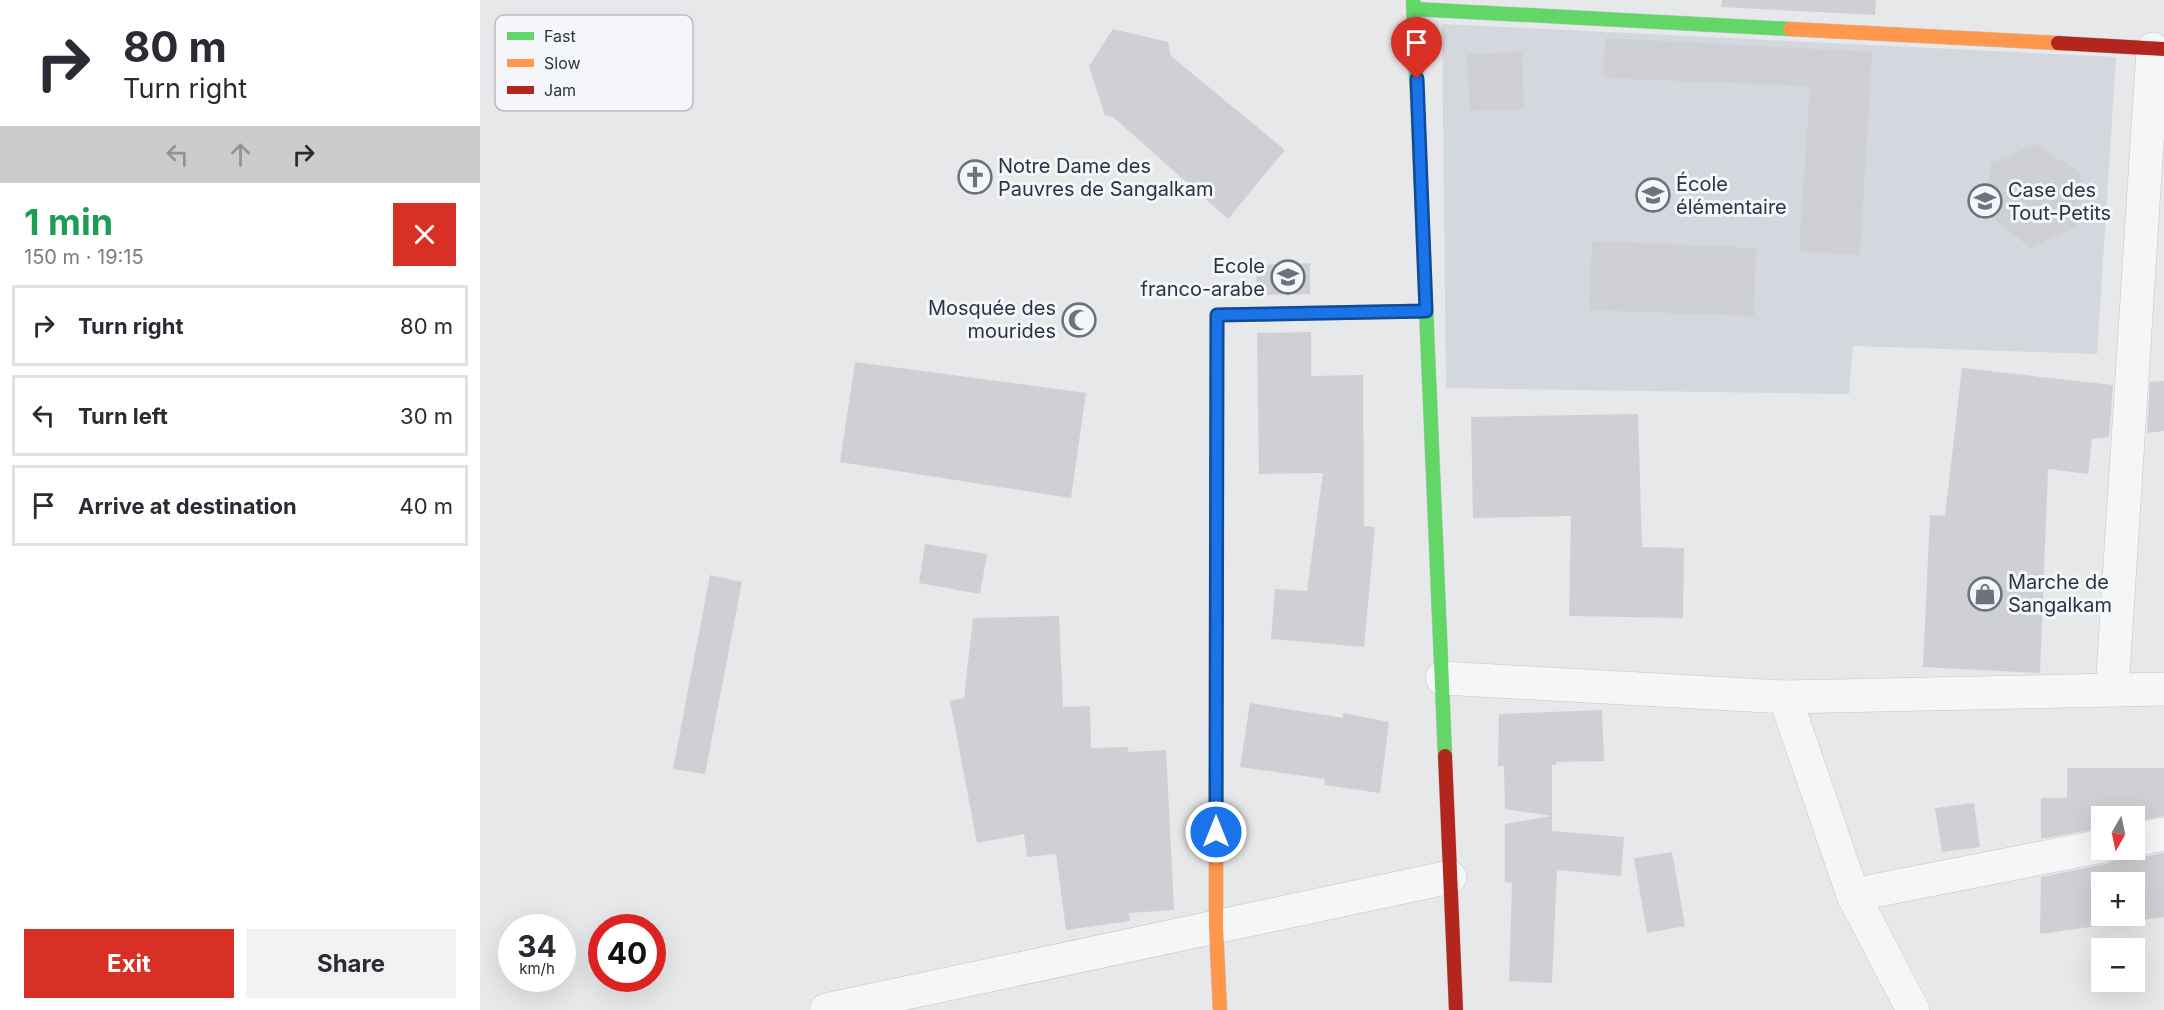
<!DOCTYPE html>
<html lang="en">
<head>
<meta charset="utf-8">
<style>
  body { margin:0; font-family:Inter,sans-serif; background:#f2f2f3; color:#2b2b33; height:100vh; display:flex; flex-direction:column; font-size:22px; white-space:nowrap }
  * { box-sizing:border-box; margin:0 }
  p { font-size:20px; color:#7c7c81 }
  .icon { flex:none; width:33px; height:33px; fill:none; stroke:currentColor; stroke-width:2; stroke-linecap:round; stroke-linejoin:round }
  .map { position:relative; flex:1; overflow:hidden }
  .sheet { display:flex; flex-direction:column; background:#fff; width:480px }
  .sheet>* { flex:none }
  .guide { background:#fff; color:#2b2b33; overflow:hidden }
  .needle { width:39px; rotate:189deg }
  .buttons { position:absolute; left:1611px; top:806px; display:grid; gap:12px }
  .buttons a { display:grid; place-items:center; width:54px; height:54px; border-radius:0px; background:#fff; box-shadow:0 6px 24px #0002; font-size:30px }
  .speed { position:absolute; left:18px; top:914px; display:flex; gap:12px; font-size:30px; font-weight:700; text-align:center }
  .speed>* { display:grid; place-content:center; width:78px; height:78px; border-radius:50%; background:#fff; box-shadow:0 6px 24px #0002; line-height:1 }
  .speed small { font-size:15px; font-weight:400 }
  .speed .limit { border:9px solid #d22; background:#fff; color:#111 }
  .pin { position:absolute; display:grid; place-items:center; width:51px; height:51px; color:#fff; margin:-62px -26px; border-radius:50% 50% 50% 0; rotate:-45deg; box-shadow:0 0 6px #0007 }
  .pin .icon { rotate:45deg }
  .me { position:absolute; width:66px; margin:-33px; rotate:0deg; stroke-linejoin:round; filter:drop-shadow(0 0 4px #0008) }
  .turn { display:flex; align-items:center; gap:21px; height:126px; padding:0 24px; font-size:27px }
  .turn .icon { width:78px; height:78px; stroke-width:2.5 }
  .turn b { display:block; font-size:42px; line-height:51px }
  .lanes { display:flex; align-items:center; height:57px; padding:0 24px; background:#0003; justify-content:center; gap:30px; direction:ltr }
  .lanes .off { opacity:.35 }
  .round { display:grid; place-items:center; flex:none; width:63px; height:63px; border-radius:0px; background:#f2f2f3 }
  .summary { display:flex; align-items:center; justify-content:space-between; height:102px; padding:0 24px }
  h1 { font-size:36px; font-weight:700; line-height:45px; color:#1e9e55 }
  .primary-button { display:flex; gap:12px; margin-top:auto; padding:12px 24px }
  .primary-button a { flex:1; height:69px; border-radius:0px; background:#d93025; color:#fff; font-size:24px; font-weight:700; line-height:69px; text-align:center }
  .primary-button a+a { background:#f2f2f3; color:#2b2b33 }
  ul { padding:0; list-style:none }
  li { display:flex; align-items:center; gap:18px; height:81px; margin:0 12px 9px; padding:0 12px; border:3px solid #e1e1e2; border-radius:0px }
  li div { flex:1 }
  li b { display:block; font-size:22px }
  li em { font-style:normal }
  main { display:flex; flex:1; min-height:0 }
  .map>svg:first-child { display:block }
  .built { fill:#d4d7dd }
  .building { fill:#ced0d3; fill-rule:evenodd }
  .lines { fill:none; stroke-linecap:round; stroke-linejoin:round }
  .street-casing { stroke:#c4c6c8; stroke-width:34 }
  .fast-casing { stroke:#c4c6c8; stroke-width:15 }
  .slow-casing { stroke:#c4c6c8; stroke-width:15 }
  .jam-casing { stroke:#c4c6c8; stroke-width:15 }
  .street { stroke:#f5f6f7; stroke-width:33 }
  .fast { stroke:#63d668; stroke-width:14 }
  .slow { stroke:#ff974d; stroke-width:14 }
  .jam { stroke:#b3261e; stroke-width:14 }
  .route-casing { stroke:#114b97; stroke-width:15 }
  .route { stroke:#1a73e8; stroke-width:10 }
  .labels { text-anchor:middle; dominant-baseline:central; stroke-width:6; stroke-linejoin:round; paint-order:stroke }
  .poi-label { font-size:20px; fill:#2b3445; stroke:#f4f6f9; text-anchor:start }
  .key { fill:#f4f6f9; stroke:#b8bcc3; stroke-width:1.5 }
  .key-label { font-size:16px; fill:#2b3445 }
</style>
</head>
<body>
<main>
<section class="sheet">
<div class="guide">
<div class="turn"><svg class="icon" aria-label="right" viewBox="0 0 24 24"><path d="M7 20v-9h11M14 6l5 5-5 5"/></svg><div><b>80 m</b>Turn right</div></div>
<div class="lanes"><svg class="icon off" aria-label="left" viewBox="0 0 24 24"><path d="M17 20v-9H6M10 6l-5 5 5 5"/></svg><svg class="icon off" aria-label="ahead" viewBox="0 0 24 24"><path d="M12 20V5M6 11l6-6 6 6"/></svg><svg class="icon" aria-label="right" viewBox="0 0 24 24"><path d="M7 20v-9h11M14 6l5 5-5 5"/></svg></div>
</div>
<div class="summary"><div><h1>1 min</h1><p>150 m · 19:15</p></div><a class="round" style="background:#d93025;color:#fff"><svg class="icon" aria-label="close" viewBox="0 0 24 24"><path d="M6 6l12 12M18 6L6 18"/></svg></a></div>
<ul>
<li><svg class="icon" aria-label="right" viewBox="0 0 24 24"><path d="M7 20v-9h11M14 6l5 5-5 5"/></svg><div><b>Turn right</b></div><em>80 m</em></li>
<li><svg class="icon" aria-label="left" viewBox="0 0 24 24"><path d="M17 20v-9H6M10 6l-5 5 5 5"/></svg><div><b>Turn left</b></div><em>30 m</em></li>
<li><svg class="icon" aria-label="arrive" viewBox="0 0 24 24"><path d="M6 21V4h12l-3 4 3 4H6"/></svg><div><b>Arrive at destination</b></div><em>40 m</em></li>
</ul>
<div class="primary-button"><a>Exit</a><a>Share</a></div>
</section>
<div class="map">
<svg width="1684" height="1010" viewBox="0 0 1684 1010">
  <rect width="100%" height="100%" fill="#e6e8ea"/>
  <!-- built -->
  <path class="built" d="M962,24L1636,57L1617,354L1373,346L1369,394L966,388Z"/>
  <!-- building -->
  <g class="building">
    <path d="M1242,0H1396L1395,15L1241,7Z"/>
    <path d="M633,29L688,42L691,56L805,150L748,219L633,117L625,116L609,66Z"/>
    <path d="M1125,38L1392,52L1380,255L1319,251L1330,86L1123,78Z"/>
    <path d="M1042,52L1044,109L990,111L987,54Z"/>
    <path d="M1555,144L1601,173L1598,226L1550,248L1506,212L1511,163Z"/>
    <path d="M1112,241L1276,248L1274,316L1109,310Z"/>
    <path d="M830,263V294L777,295L776,265Z"/>
    <path d="M831,332V376L883,375L884,526L895,527L884,647L791,639L795,589L827,591L843,473L779,474L777,333Z"/>
    <path d="M375,362L606,393L591,498L360,462Z"/>
    <path d="M1482,368L1633,385L1629,437L1612,439L1608,474L1568,469L1560,673L1443,667L1450,515L1465,516Z"/>
    <path d="M1684,381V431L1667,433L1670,382Z"/>
    <path d="M1158,414L1162,547L1204,548L1203,618L1089,616L1091,516L993,518L991,417Z"/>
    <path d="M445,544L507,554L500,594L439,583Z"/>
    <path d="M230,575L262,582L225,774L193,769Z"/>
    <path d="M579,616L583,707L610,706L611,748L648,747V752L686,750L694,910L649,913L650,921L586,930L576,854L547,857L544,834L497,843L470,701L484,698L493,618Z"/>
    <path d="M770,703L863,718V713L909,722L900,793L844,785L845,779L760,767Z"/>
    <path d="M1122,710L1124,761L1076,762V765H1072V816L1025,809L1024,766H1018L1019,714Z"/>
    <path d="M1587,768H1684V816L1654,821V816H1622V828L1561,839V798H1587Z"/>
    <path d="M1494,803L1500,847L1462,852L1455,808Z"/>
    <path d="M1072,816V831L1144,837L1141,876L1077,870L1072,983L1029,981L1032,883L1025,882V824Z"/>
    <path d="M1192,852L1205,926L1167,933L1154,858Z"/>
    <path d="M1640,852L1647,858H1657L1684,853V917L1560,934L1561,877L1626,864L1635,860ZM1622,882H1654V915H1622Z"/>
  </g>
  <g class="lines">
    <defs>
      <g id="street">
        <path d="M962,678L1305,697L1684,689"/>
        <path d="M1632,690L1673,49"/>
        <path d="M1305,697L1373,895L1433,1010"/>
        <path d="M1654,840L1684,834"/>
        <path d="M1373,895L1622,846"/>
        <path d="M346,1010L970,877"/>
      </g>
      <g id="fast">
        <path d="M933,0L965,756"/>
        <path d="M934,9L1310,29"/>
        <path d="M736,682L737,315L946,311"/>
      </g>
      <g id="slow">
        <path d="M1310,29L1578,43"/>
        <path d="M736,682V927L740,1010"/>
      </g>
      <g id="jam">
        <path d="M1578,43L1684,49"/>
        <path d="M965,756L976,1010"/>
      </g>
    </defs>
    <!-- street casing -->
    <use href="#street" class="street-casing"/>
    <!-- fast casing -->
    <use href="#fast" class="fast-casing"/>
    <!-- slow casing -->
    <use href="#slow" class="slow-casing"/>
    <!-- jam casing -->
    <use href="#jam" class="jam-casing"/>
    <!-- street -->
    <use href="#street" class="street"/>
    <!-- fast -->
    <use href="#fast" class="fast"/>
    <!-- slow -->
    <use href="#slow" class="slow"/>
    <!-- jam -->
    <use href="#jam" class="jam"/>
  </g>
  <g class="lines">
    <defs>
      <path id="route" d="M736,832L737,315L946,311L937,79"/>
    </defs>
    <!-- route casing -->
    <use href="#route" class="route-casing"/>
    <!-- route -->
    <use href="#route" class="route"/>
  </g>
  <!-- icons -->
  <defs>
    <symbol id="church-ring" viewBox="-11 -11 22 22"><circle r="9.5" fill="#f4f6f9" stroke="#6c737f" stroke-width="1.5"/><path d="M-1.2-6h2.4v3.5h3.3v2.4h-3.3V6h-2.4V-.1h-3.3v-2.4h3.3Z" fill="#6c737f"/></symbol>
    <symbol id="school-ring" viewBox="-11 -11 22 22"><circle r="9.5" fill="#f4f6f9" stroke="#6c737f" stroke-width="1.5"/><path d="M0-5L7-2L0 1L-7-2ZM-4 1L0 2.5L4 1V4Q0 6-4 4Z" fill="#6c737f"/></symbol>
    <symbol id="mosque-ring" viewBox="-11 -11 22 22"><circle r="9.5" fill="#f4f6f9" stroke="#6c737f" stroke-width="1.5"/><path d="M3.5-4.9A6 6 0 1 0 3.5 4.9A5 5 0 1 1 3.5-4.9Z" fill="#6c737f"/></symbol>
    <symbol id="shop-ring" viewBox="-11 -11 22 22"><circle r="9.5" fill="#f4f6f9" stroke="#6c737f" stroke-width="1.5"/><path d="M-5-2.5h2.3a2.7 3.5 0 0 1 5.4 0H5L5.5 6h-11ZM-1.5-2.5h3a1.5 2.3 0 0 0-3 0Z" fill="#6c737f"/></symbol>
  </defs>
  <g fill-rule="evenodd">
    <use href="#church-ring" x="476" y="158" width="38" height="38"/>
    <use href="#school-ring" x="1154" y="176" width="38" height="38"/>
    <use href="#school-ring" x="1486" y="182" width="38" height="38"/>
    <use href="#school-ring" x="789" y="258" width="38" height="38"/>
    <use href="#mosque-ring" x="580" y="301" width="38" height="38"/>
    <use href="#shop-ring" x="1486" y="575" width="38" height="38"/>
  </g>
  <g class="labels">
    <!-- poi labels -->
    <g class="poi-label">
      <text x="518" y="166">Notre Dame des<tspan x="518" dy="23">Pauvres de Sangalkam</tspan></text>
      <text x="1196" y="184">École<tspan x="1196" dy="23">élémentaire</tspan></text>
      <text x="1528" y="190">Case des<tspan x="1528" dy="23">Tout-Petits</tspan></text>
      <text x="785" y="266" text-anchor="end">Ecole<tspan x="785" dy="23">franco-arabe</tspan></text>
      <text x="576" y="308" text-anchor="end">Mosquée des<tspan x="576" dy="23">mourides</tspan></text>
      <text x="1528" y="582">Marche de<tspan x="1528" dy="23">Sangalkam</tspan></text>
    </g>
  </g>
  <!-- legend -->
  <rect x="15" y="15" width="198" height="96" rx="9" class="key"/>
  <rect x="27" y="32" width="27" height="8" fill="#63d668"/>
  <rect x="27" y="59" width="27" height="8" fill="#ff974d"/>
  <rect x="27" y="86" width="27" height="8" fill="#b3261e"/>
  <g class="key-label">
    <text x="64" y="42">Fast</text>
    <text x="64" y="69">Slow</text>
    <text x="64" y="96">Jam</text>
  </g>
</svg>
<div class="buttons">
<a><svg class="needle" viewBox="-14 -14 28 28"><path d="M0-13l5 13h-10z" fill="#e53935"/><path d="M0 13l5-13h-10z" fill="#7c7c81"/></svg></a>
<a>+</a>
<a>−</a>
</div>
<div class="speed"><div>34<small>km/h</small></div><div class="limit">40</div></div>
<div class="pin" style="left:937px;top:79px;background:#d93025"><svg class="icon" aria-label="arrive" viewBox="0 0 24 24"><path d="M6 21V4h12l-3 4 3 4H6"/></svg></div>
<svg class="me" style="left:736px;top:832px" viewBox="-20 -20 40 40"><circle r="17" fill="#1a73e8" stroke="#fff" stroke-width="3"/><path d="M0-11L8 9 0 5-8 9z" fill="#fff"/></svg>
</div>
</main>
</body>
</html>
